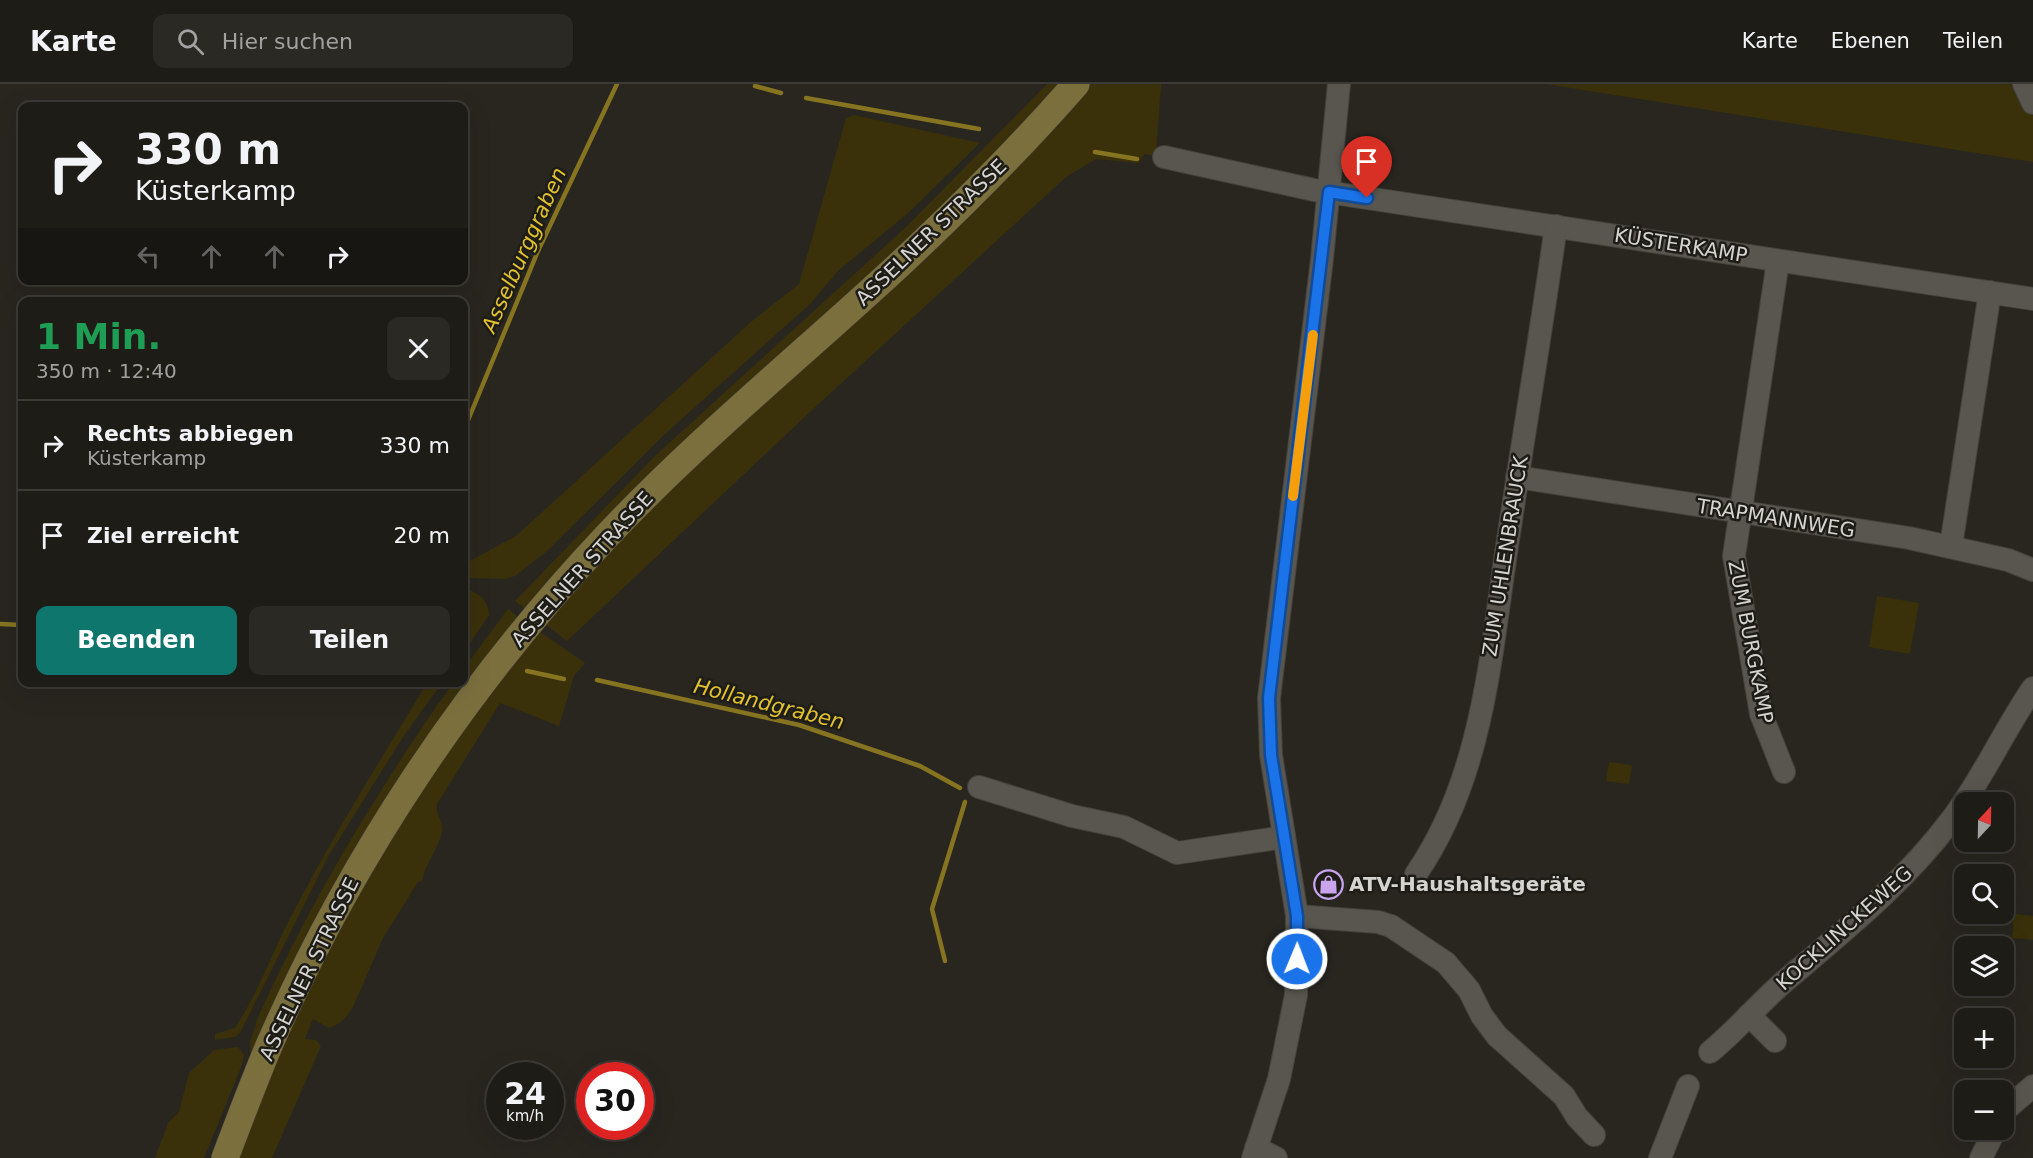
<!DOCTYPE html>
<html lang="de">
<head>
<meta charset="utf-8">
<style>
  body { margin:0; font-family:"DejaVu Sans",sans-serif; background:#2b2924; color:#f1f3f6; height:100vh; display:flex; flex-direction:column; font-size:22px; white-space:nowrap }
  * { box-sizing:border-box; margin:0 }
  p { font-size:20px; color:#a1a1a1 }
  .icon { flex:none; width:33px; height:33px; fill:none; stroke:currentColor; stroke-width:2; stroke-linecap:round; stroke-linejoin:round }
  .map { position:relative; flex:1; overflow:hidden }
  .drawer { position:absolute; left:18px; top:213px; width:450px; height:390px; display:flex; flex-direction:column; background:#1e1c17; border-radius:12px; box-shadow:0 6px 24px #0002,0 0 0 2px #3c3a36 }
  .drawer>* { flex:none }
  .hud { position:absolute; left:18px; top:18px; width:450px; height:183px; border-radius:12px; box-shadow:0 6px 24px #0002,0 0 0 2px #3c3a36; background:#1e1c17; color:#f1f3f6; overflow:hidden }
  .needle { width:39px; rotate:22deg }
  .tools { position:absolute; left:1954px; top:708px; display:grid; gap:12px }
  .tools a { display:grid; place-items:center; width:60px; height:60px; border-radius:12px; background:#1e1c17; box-shadow:0 6px 24px #0002,0 0 0 2px #3c3a36; font-size:30px }
  .speed { position:absolute; left:486px; top:978px; display:flex; gap:12px; font-size:30px; font-weight:700; text-align:center }
  .speed>* { display:grid; place-content:center; width:78px; height:78px; border-radius:50%; background:#1e1c17; box-shadow:0 6px 24px #0002,0 0 0 2px #3c3a36; line-height:1 }
  .speed small { font-size:15px; font-weight:400 }
  .speed .limit { border:9px solid #d22; background:#fff; color:#111 }
  .pin { position:absolute; display:grid; place-items:center; width:51px; height:51px; color:#fff; margin:-62px -26px; border-radius:50% 50% 50% 0; rotate:-45deg; box-shadow:0 0 6px #0007 }
  .pin .icon { rotate:45deg }
  .me { position:absolute; width:66px; margin:-33px; rotate:1deg; stroke-linejoin:round; filter:drop-shadow(0 0 4px #0008) }
  .turn { display:flex; align-items:center; gap:21px; height:126px; padding:0 18px; font-size:27px }
  .turn .icon { width:78px; height:78px; stroke-width:2.5 }
  .turn b { display:block; font-size:42px; line-height:51px }
  .lanes { display:flex; align-items:center; height:57px; padding:0 18px; background:#0003; justify-content:center; gap:30px; direction:ltr }
  .lanes .off { opacity:.35 }
  .round { display:grid; place-items:center; flex:none; width:63px; height:63px; border-radius:12px; background:#2b2924 }
  .summary { display:flex; align-items:center; justify-content:space-between; height:102px; padding:0 18px }
  h1 { font-size:36px; font-weight:700; line-height:45px; color:#1e9e55 }
  .button { display:flex; gap:12px; margin-top:auto; padding:12px 18px }
  .button a { flex:1; height:69px; border-radius:12px; background:#0f766e; color:#fff; font-size:24px; font-weight:700; line-height:69px; text-align:center }
  .button a+a { background:#2b2924; color:#f1f3f6 }
  ul { padding:0; list-style:none }
  li { display:flex; align-items:center; gap:18px; height:90px; padding:0 18px; border-top:2px solid #3c3a36 }
  li div { flex:1 }
  li b { display:block; font-size:22px }
  li em { font-style:normal }
  header { display:flex; align-items:center; gap:36px; box-sizing:border-box; height:84px; padding:0 30px; background:#1e1c17; border-bottom:2px solid #3c3a36 }
  header strong { font-size:28px }
  nav { display:flex; gap:33px; margin-inline-start:auto; font-size:21px }
  .search { width:420px; height:54px; background:#2b2924; display:flex; align-items:center; gap:15px; box-sizing:border-box; padding:0 21px; border-radius:12px; color:#a1a1a1; font-size:22px }
  .map>svg:first-child { display:block }
  .green { fill:#3a310b }
  .lines { fill:none; stroke-linecap:round; stroke-linejoin:round }
  .stream { stroke:#867421; stroke-width:4.5 }
  .minor-casing { stroke:#43423d; stroke-width:24 }
  .major-casing { stroke:#43423d; stroke-width:28 }
  .minor { stroke:#58564e; stroke-width:22 }
  .major { stroke:#7b703d; stroke-width:27 }
  .route-casing { stroke:#114b97; stroke-width:15 }
  .route { stroke:#1a73e8; stroke-width:10 }
  .slow { stroke:#f59e0b; stroke-width:10 }
  .labels { text-anchor:middle; dominant-baseline:central; stroke-width:5; stroke-linejoin:round; paint-order:stroke }
  .street-label { font-size:20px; fill:#d5d4d0; stroke:#1e1c16 }
  .poi-label { font-size:20px; font-weight:bold; fill:#d5d4d0; stroke:#1e1c16; text-anchor:start }
  .water-label { font-size:21px; font-style:italic; fill:#e1c22d; stroke:#1e1c16 }
</style>
</head>
<body>
<header>
<strong>Karte</strong>
<div class="search"><svg class="icon" aria-label="search" viewBox="0 0 24 24"><circle cx="10" cy="10" r="6"/><path d="M15 15l6 6"/></svg>Hier suchen</div>
<nav><a>Karte</a><a>Ebenen</a><a>Teilen</a></nav>
</header>
<div class="map">
<svg width="2033" height="1074" viewBox="0 0 2033 1074">
  <rect width="100%" height="100%" fill="#28261f"/>
  <!-- green -->
  <g class="green">
    <path d="M1047,0H1067L528,527L515,517L656,371L906,143Z"/>
    <path d="M1090,0H1161L1156,72L1145,70L1138,79L1096,75L1066,93L810,328L567,557L542,538L631,439L1053,41Z"/>
    <path d="M1546,0H2017L2033,32V78Z"/>
    <path d="M854,31L980,59L907,130L839,186L809,221L665,350L546,468L515,492L505,495L469,494L464,480L516,452L752,237L799,200L846,34Z"/>
    <path d="M467,506C480,509 488,517 489,531L464,568V507Z"/>
    <path d="M1877,512L1919,519L1910,570L1869,563Z"/>
    <path d="M508,525L522,536L251,976L250,958L258,933C312,814 378,705 453,599L464,598V584Z"/>
    <path d="M536,545L585,579L574,592L559,642L500,619L437,720C435,729 443,737 442,747C439,765 425,779 422,797L418,798L383,854L353,923C346,934 341,940 329,944L313,935L305,955L316,956L321,962L272,1074H236L307,902L405,726Z"/>
    <path d="M427,599H442L403,653L329,771L240,949L235,953L215,956V950L235,944C260,906 275,861 297,821C337,745 383,672 427,599Z"/>
    <path d="M1609,678L1632,681L1629,700L1606,697Z"/>
    <path d="M2014,830L2033,832V856L2012,854Z"/>
    <path d="M238,963L244,971L242,981L204,1074H155L168,1039L179,1028L189,989L214,966Z"/>
  </g>
  <g class="lines">
    <!-- stream -->
    <g class="stream">
      <path d="M755,2L781,9"/>
      <path d="M806,14L979,45"/>
      <path d="M1095,68L1137,75"/>
      <path d="M464,346L538,167L617,0"/>
      <path d="M0,540L22,541"/>
      <path d="M527,587L564,595"/>
      <path d="M597,596L799,641L920,682L960,704"/>
      <path d="M945,877L932,825L965,718"/>
    </g>
    <defs>
      <g id="minor">
        <path d="M2024,0L2033,19"/>
        <path d="M1164,73L1314,106L2033,215"/>
        <path d="M1778,177L1734,472L1761,630L1784,688"/>
        <path d="M1517,393L1909,454L2008,476L2033,486"/>
        <path d="M1951,462L1990,208"/>
        <path d="M979,703L1072,732L1124,743L1177,769L1284,753"/>
        <path d="M1416,790C1486,689 1491,560 1510,443C1525,342 1542,242 1556,142"/>
        <path d="M1297,832L1378,838L1391,842L1446,879L1469,906L1482,932L1497,952L1564,1012L1577,1033L1594,1051"/>
        <path d="M1749,931L1775,957"/>
        <path d="M1710,968C1737,946 1759,919 1786,896C1845,846 1905,798 1952,735C1983,694 2004,646 2033,604"/>
        <path d="M2004,1027L2033,1002"/>
        <path d="M1256,1064L1276,1074"/>
        <path d="M1253,1074L1279,995L1296,911L1297,832L1271,671L1269,614L1322,175L1339,0"/>
        <path d="M1660,1074L1688,1002"/>
        <path d="M1981,1074L1995,1046"/>
      </g>
      <path id="major" d="M225,1074C239,1037 253,1000 268,964C349,777 465,603 605,454C697,356 802,271 901,179C962,122 1021,63 1076,0"/>
    </defs>
    <!-- minor casing -->
    <use href="#minor" class="minor-casing"/>
    <!-- major casing -->
    <use href="#major" class="major-casing"/>
    <!-- minor -->
    <use href="#minor" class="minor"/>
    <!-- major -->
    <use href="#major" class="major"/>
  </g>
  <g class="lines">
    <defs>
      <path id="route" d="M1297,875V832L1271,671L1269,614L1329,108L1367,114"/>
    </defs>
    <!-- route casing -->
    <use href="#route" class="route-casing"/>
    <!-- route -->
    <use href="#route" class="route"/>
    <!-- slow -->
    <path class="slow" d="M1293,412L1313,251"/>
  </g>
  <!-- icons -->
  <defs>
    <symbol id="shop-ring" viewBox="-11 -11 22 22"><circle r="9.5" fill="#1e1c16" stroke="#c9a5ee" stroke-width="1.5"/><path d="M-5-2.5h2.3a2.7 3.5 0 0 1 5.4 0H5L5.5 6h-11ZM-1.5-2.5h3a1.5 2.3 0 0 0-3 0Z" fill="#c9a5ee"/></symbol>
  </defs>
  <g fill-rule="evenodd">
    <use href="#shop-ring" x="1312" y="784" width="33" height="33"/>
  </g>
  <g class="labels">
    <!-- street labels -->
    <g class="street-label">
      <text transform="translate(931 148) rotate(-44)">ASSELNER STRASSE</text>
      <text transform="translate(1681 161) rotate(9)">KÜSTERKAMP</text>
      <text transform="translate(1776 434) rotate(9)">TRAPMANNWEG</text>
      <text transform="translate(1505 472) rotate(-81)">ZUM UHLENBRAUCK</text>
      <text transform="translate(582 485) rotate(-48)">ASSELNER STRASSE</text>
      <text transform="translate(1751 558) rotate(79)">ZUM BURGKAMP</text>
      <text transform="translate(1844 844) rotate(-42)">KOCKLINCKEWEG</text>
      <text transform="translate(309 885) rotate(-64)">ASSELNER STRASSE</text>
    </g>
    <!-- poi labels -->
    <g class="poi-label">
      <text x="1349" y="800">ATV-Haushaltsgeräte</text>
    </g>
    <!-- water labels -->
    <g class="water-label">
      <text transform="translate(524 166) rotate(-66)">Asselburggraben</text>
      <text transform="translate(769 620) rotate(14)">Hollandgraben</text>
    </g>
  </g>
</svg>
<div class="tools">
<a><svg class="needle" viewBox="-14 -14 28 28"><path d="M0-13l5 13h-10z" fill="#e53935"/><path d="M0 13l5-13h-10z" fill="#a1a1a1"/></svg></a>
<a><svg class="icon" aria-label="search" viewBox="0 0 24 24"><circle cx="10" cy="10" r="6"/><path d="M15 15l6 6"/></svg></a>
<a><svg class="icon" aria-label="layers" viewBox="0 0 24 24"><path d="M12 4l9 5-9 5-9-5zM3 14l9 5 9-5"/></svg></a>
<a>+</a>
<a>−</a>
</div>
<div class="speed"><div>24<small>km/h</small></div><div class="limit">30</div></div>
<div class="pin" style="left:1367px;top:114px;background:#d93025"><svg class="icon" aria-label="arrive" viewBox="0 0 24 24"><path d="M6 21V4h12l-3 4 3 4H6"/></svg></div>
<svg class="me" style="left:1297px;top:875px" viewBox="-20 -20 40 40"><circle r="17" fill="#1a73e8" stroke="#fff" stroke-width="3"/><path d="M0-11L8 9 0 5-8 9z" fill="#fff"/></svg>
<div class="hud">
<div class="turn"><svg class="icon" aria-label="right" viewBox="0 0 24 24"><path d="M7 20v-9h11M14 6l5 5-5 5"/></svg><div><b>330 m</b>Küsterkamp</div></div>
<div class="lanes"><svg class="icon off" aria-label="left" viewBox="0 0 24 24"><path d="M17 20v-9H6M10 6l-5 5 5 5"/></svg><svg class="icon off" aria-label="ahead" viewBox="0 0 24 24"><path d="M12 20V5M6 11l6-6 6 6"/></svg><svg class="icon off" aria-label="ahead" viewBox="0 0 24 24"><path d="M12 20V5M6 11l6-6 6 6"/></svg><svg class="icon" aria-label="right" viewBox="0 0 24 24"><path d="M7 20v-9h11M14 6l5 5-5 5"/></svg></div>
</div>
<section class="drawer">
<div class="summary"><div><h1>1 Min.</h1><p>350 m · 12:40</p></div><a class="round"><svg class="icon" aria-label="close" viewBox="0 0 24 24"><path d="M6 6l12 12M18 6L6 18"/></svg></a></div>
<ul>
<li><svg class="icon" aria-label="right" viewBox="0 0 24 24"><path d="M7 20v-9h11M14 6l5 5-5 5"/></svg><div><b>Rechts abbiegen</b><p>Küsterkamp</p></div><em>330 m</em></li>
<li><svg class="icon" aria-label="arrive" viewBox="0 0 24 24"><path d="M6 21V4h12l-3 4 3 4H6"/></svg><div><b>Ziel erreicht</b></div><em>20 m</em></li>
</ul>
<div class="button"><a>Beenden</a><a>Teilen</a></div>
</section>
</div>
</body>
</html>
